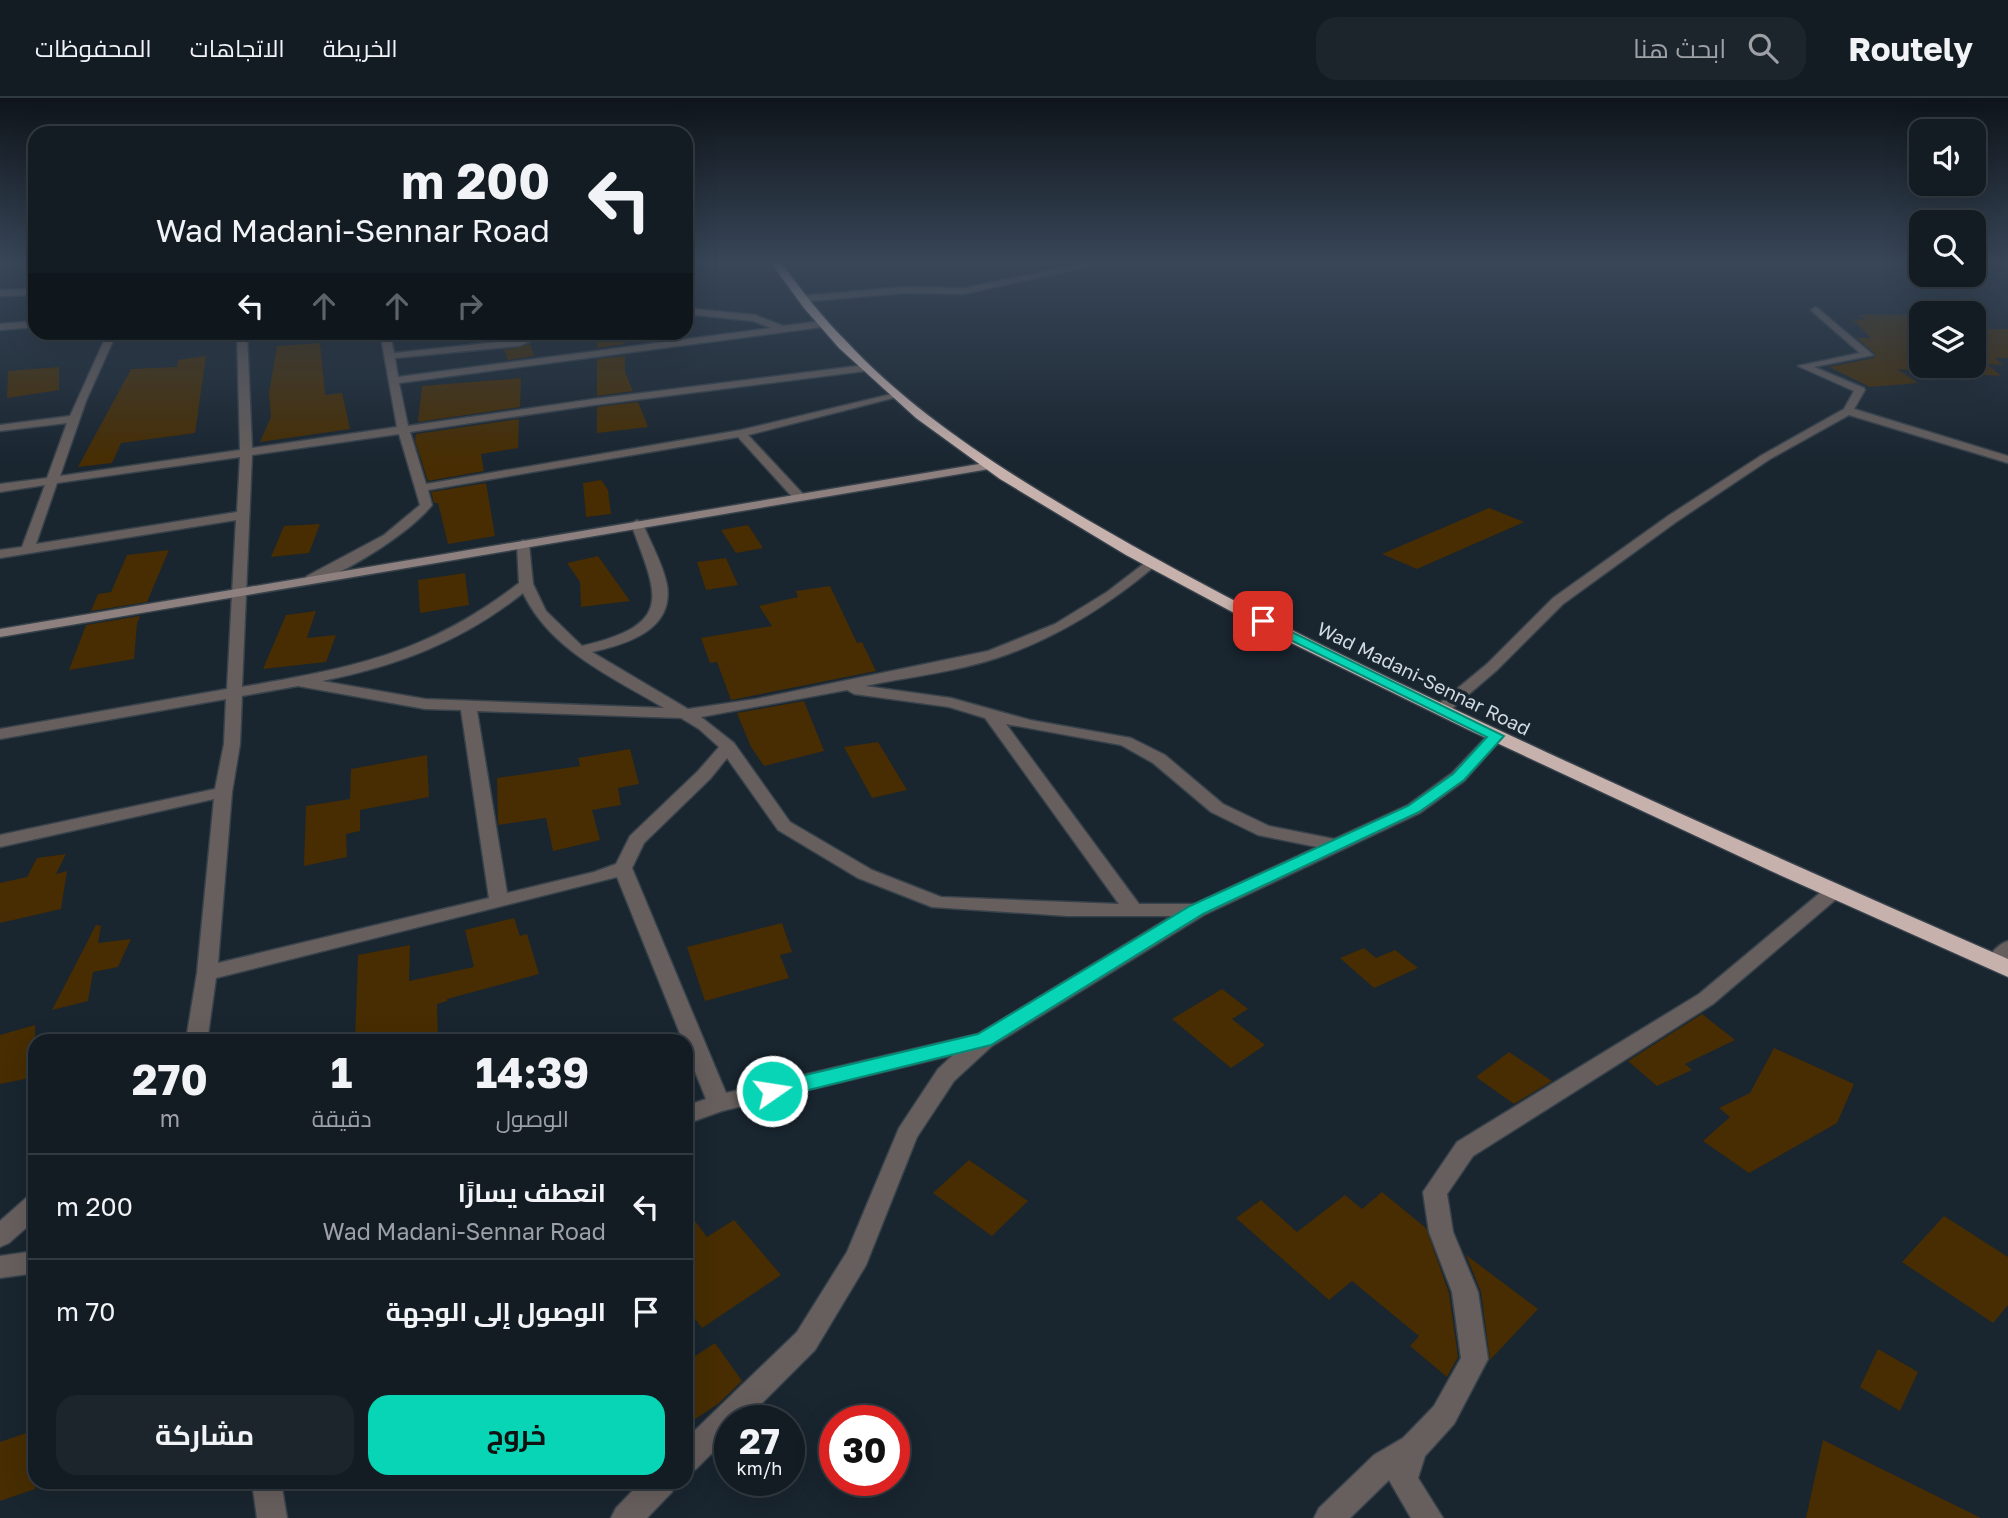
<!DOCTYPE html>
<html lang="ar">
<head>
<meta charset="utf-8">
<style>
  body { margin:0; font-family:"Golos Text",Cairo,sans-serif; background:#1c252b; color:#f1f3f6; direction:rtl; height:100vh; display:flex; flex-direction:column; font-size:26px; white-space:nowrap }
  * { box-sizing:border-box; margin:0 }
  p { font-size:23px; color:#9da1a6 }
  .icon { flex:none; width:38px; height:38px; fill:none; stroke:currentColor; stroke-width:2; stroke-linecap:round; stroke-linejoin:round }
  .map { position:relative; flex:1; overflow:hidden; direction:ltr }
  .sheet { position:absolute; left:28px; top:936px; width:665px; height:455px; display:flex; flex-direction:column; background:#131c23; border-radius:21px; box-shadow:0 7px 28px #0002,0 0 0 2px #323a41; direction:rtl }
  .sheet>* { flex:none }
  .hud { position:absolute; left:28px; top:28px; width:665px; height:214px; border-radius:21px; box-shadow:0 7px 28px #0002,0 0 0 2px #323a41; direction:rtl; background:#131c23; color:#f1f3f6; overflow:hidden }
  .controls { position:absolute; left:1909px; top:21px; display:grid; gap:14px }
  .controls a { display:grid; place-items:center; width:77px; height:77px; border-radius:14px; background:#131c23; box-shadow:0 7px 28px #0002,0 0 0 2px #323a41; font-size:35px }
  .speed { position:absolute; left:714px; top:1307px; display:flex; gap:14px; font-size:35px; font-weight:700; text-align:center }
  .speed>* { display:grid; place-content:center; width:91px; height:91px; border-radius:50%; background:#131c23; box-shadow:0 7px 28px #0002,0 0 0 2px #323a41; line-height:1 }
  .speed small { font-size:18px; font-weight:400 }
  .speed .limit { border:10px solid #d22; background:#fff; color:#111 }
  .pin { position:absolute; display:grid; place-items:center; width:60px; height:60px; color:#fff; margin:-30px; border-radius:14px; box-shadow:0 4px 10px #0006 }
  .me { position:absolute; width:77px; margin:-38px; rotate:77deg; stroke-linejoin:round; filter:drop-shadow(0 0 5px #0008) }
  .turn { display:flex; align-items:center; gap:24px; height:147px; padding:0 28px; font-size:32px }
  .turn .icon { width:91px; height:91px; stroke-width:2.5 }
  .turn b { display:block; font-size:49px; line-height:60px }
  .lanes { display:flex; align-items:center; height:66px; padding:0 28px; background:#0003; justify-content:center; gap:35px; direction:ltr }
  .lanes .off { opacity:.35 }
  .eta { display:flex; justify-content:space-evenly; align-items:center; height:119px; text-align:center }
  .eta b { font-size:42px; font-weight:700; line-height:49px }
  .primary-button { display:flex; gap:14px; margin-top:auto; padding:14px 28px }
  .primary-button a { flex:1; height:80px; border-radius:21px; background:#08d5b5; color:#111; font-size:28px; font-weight:700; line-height:80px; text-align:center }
  .primary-button a+a { background:#1c252b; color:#f1f3f6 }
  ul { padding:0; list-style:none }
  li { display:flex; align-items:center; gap:21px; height:105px; padding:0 28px; border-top:2px solid #323a41 }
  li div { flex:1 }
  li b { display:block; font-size:26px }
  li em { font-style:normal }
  header { display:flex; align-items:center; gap:42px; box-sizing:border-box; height:98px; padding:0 35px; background:#131c23; border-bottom:2px solid #323a41 }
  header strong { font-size:33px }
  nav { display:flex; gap:38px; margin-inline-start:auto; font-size:24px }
  .search { width:490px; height:63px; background:#1c252b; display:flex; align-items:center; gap:18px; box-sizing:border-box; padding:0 24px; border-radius:21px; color:#9da1a6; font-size:26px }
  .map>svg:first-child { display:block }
  .building { fill:#472d01 }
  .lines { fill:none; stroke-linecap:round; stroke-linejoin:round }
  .street-casing { stroke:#37424b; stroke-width:3 }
  .secondary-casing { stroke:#37424b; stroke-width:3 }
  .highway-casing { stroke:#37424b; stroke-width:3 }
  .street { fill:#675f5d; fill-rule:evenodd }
  .secondary { fill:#8e807e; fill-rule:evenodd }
  .highway { fill:#c7b1ad; fill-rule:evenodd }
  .route { fill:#08d5b5; stroke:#058a76; stroke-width:2 }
  .labels { text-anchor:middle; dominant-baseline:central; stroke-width:7; stroke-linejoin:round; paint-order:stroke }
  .street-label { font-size:19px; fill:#d2dae1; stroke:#19252f }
</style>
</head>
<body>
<header>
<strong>Routely</strong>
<div class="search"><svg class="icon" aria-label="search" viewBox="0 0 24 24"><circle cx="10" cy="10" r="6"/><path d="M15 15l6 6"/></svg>ابحث هنا</div>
<nav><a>الخريطة</a><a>الاتجاهات</a><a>المحفوظات</a></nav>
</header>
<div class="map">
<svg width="2008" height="1420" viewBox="0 0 2008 1420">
  <rect width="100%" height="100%" fill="#19252f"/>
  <!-- building -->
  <g class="building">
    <path d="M1859,217H1922V268H1974V231H2008V260H1995L2003,267L1987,266L2001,278L1897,271L1918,285L1870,289L1829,269L1874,260L1875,256L1880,260L1857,240H1871L1852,221L1866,222Z"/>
    <path d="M597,234H626L625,246L597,250Z"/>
    <path d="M320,245L325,297L342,295L350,331L260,344L271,319L269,295L277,248Z"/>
    <path d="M530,246L534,258L508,262L504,252Z"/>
    <path d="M206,258L195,335L121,345L112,365L78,369L131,271L177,269L178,262Z"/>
    <path d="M625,258V274L633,293L597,298V261Z"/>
    <path d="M59,269V292L7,300L8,273Z"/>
    <path d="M521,280L520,309L418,324L422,288Z"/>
    <path d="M638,304L648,329L597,335V309Z"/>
    <path d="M519,321L518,350L481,356L484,373L428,383L415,343L416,336Z"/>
    <path d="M601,382L608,392L611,416L586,419L583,385Z"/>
    <path d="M486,385L495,438L448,446L438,405H434L431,394Z"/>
    <path d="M1489,410L1524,424L1417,471L1382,456Z"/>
    <path d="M320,426L309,455L271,459L284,428Z"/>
    <path d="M748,427L763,450L736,455L721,432Z"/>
    <path d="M169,452L147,504L91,513L98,496L111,494L127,457Z"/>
    <path d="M598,458L630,503L581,509L580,484L567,465Z"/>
    <path d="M726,460L738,487L706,492L697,464Z"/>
    <path d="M465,475L469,507L420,515L418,482Z"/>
    <path d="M830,488L857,545L862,544L876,573L731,602L717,564L710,565L701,540L772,528L759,508L798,499L796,493Z"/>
    <path d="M316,513L307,540L336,537L326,564L263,571L286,517Z"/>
    <path d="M140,518L137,526L134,561L69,572L86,527Z"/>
    <path d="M804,603L824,653L764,668L751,649L737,615Z"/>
    <path d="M878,644L907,692L872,700L844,649Z"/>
    <path d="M630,651L639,686L618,690L621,707L592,712L600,742L553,753L546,720L498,727L497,680L580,668L578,660Z"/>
    <path d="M427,657L429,699L360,712V733L346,736L347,759L304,768L306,708L350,701L351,671Z"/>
    <path d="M66,756L56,776L67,773L61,811L0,825V785L27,779L37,760Z"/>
    <path d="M514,820L520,838L527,836L539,876L447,901V903L437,906L438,943H355L358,857L410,847L409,883L474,869L465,832Z"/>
    <path d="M782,825L792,854L780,857L789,880L705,903L687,849Z"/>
    <path d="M96,827L101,828L98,845L131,841L118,869L93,874L88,903L52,912Z"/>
    <path d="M1364,850L1376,860L1395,852L1418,870L1374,890L1340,860Z"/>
    <path d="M1222,891L1248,911L1232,921L1265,947L1231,970L1172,921Z"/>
    <path d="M1702,916L1735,942L1685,966L1692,972L1657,988L1628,963Z"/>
    <path d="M35,927V979L0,986V937Z"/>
    <path d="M1774,950L1854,986L1837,1025L1749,1075L1703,1043L1730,1019L1719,1010L1750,995Z"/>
    <path d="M1509,954L1552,983L1514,1006L1476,979Z"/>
    <path d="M969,1062L1028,1103L992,1138L933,1095Z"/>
    <path d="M1382,1094L1426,1130L1449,1195L1458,1259L1447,1279L1410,1248L1419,1238L1352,1183L1329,1202L1236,1120L1261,1102L1297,1134L1345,1097L1362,1111Z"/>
    <path d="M686,1111L707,1139L734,1122L781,1177L702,1230L686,1209Z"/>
    <path d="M1944,1118L2008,1159V1207L1993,1225L1902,1164Z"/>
    <path d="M1466,1157L1538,1211L1490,1262L1481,1194Z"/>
    <path d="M715,1245L742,1283L718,1306L686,1327V1264Z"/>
    <path d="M1878,1251L1918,1274L1900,1313L1860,1289Z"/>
    <path d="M35,1332V1391L0,1403V1344Z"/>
    <path d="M1823,1342L1981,1420H1806Z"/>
  </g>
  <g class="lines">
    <defs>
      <g id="street">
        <path d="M1083,166H1100L964,196L904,195L801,204L797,201L801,198L904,189L964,190Z"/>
        <path d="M35,191V197L0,198V192Z"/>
        <path d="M1816,209L1873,257L1814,269L1864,290L1865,292L1854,311L2008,358V365L1849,317L1770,361L1676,424L1563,506L1497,572L1447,615H1435L1433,612L1435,609L1487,566L1553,500L1668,418L1762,357L1844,311L1854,293L1798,268L1860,255L1813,214L1811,212Z"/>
        <path d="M686,210L755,217L783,228L822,223L827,226L822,229L399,285L408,328L594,301L865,267L870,270L865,273L594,307L410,334L426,386L741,332L896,295L901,298L748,337L803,396V402H795L738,339L428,392L432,407C411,434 345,476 312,485L305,481L307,478L384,437L420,407L399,336L252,357L242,589C353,570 429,555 519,485L517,446L523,442L529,446L533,486L546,513L582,548C675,526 658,499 631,426L637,422L643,426C651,446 663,466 667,487C674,532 627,546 592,554L688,611L756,601L988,553L1055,526L1107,494L1150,461L1157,465L1155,468C1107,508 1057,540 997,560C955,574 908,579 865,588L951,600L1030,622L1131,640L1165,657L1223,706L1269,728L1334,741L1408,707L1452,675L1490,635L1496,633L1504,638L1464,683L1420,715L1204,817L992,948L954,983L917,1039L866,1167L815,1252L744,1323H730V1337L696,1371L686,1375V1341L797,1234L847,1154L899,1030L938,971L953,957L722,1013L686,1026V1008L706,1001L686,951V943H683L617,779L216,880L208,937L204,943H182L187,936L197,875L214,701L0,749V737L215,691L224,646L226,601L0,641V631L227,591L236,422L0,460V452L22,449L45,387L0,394V386L47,380L67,325L0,333V327L70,318L108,234H117L86,303L60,378L240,352L237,234H247L252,350L397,329L380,234H390L394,255L518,242L539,234H553L519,248L395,260L398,279L771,230L753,223L686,216ZM240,359L237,414L36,446L57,385ZM523,495C550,552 612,579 664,610L425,601L322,583C397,568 463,543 523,495ZM298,588L425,611L461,612L489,800L218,865L232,694L240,646L242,598ZM847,592L854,596L949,609L985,620L1119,806L941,799L872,772L790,724L734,645L701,619ZM477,613L681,620L699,631L719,649L698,673L630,738L616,766L594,774L507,795ZM1006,626L1121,647L1153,665L1211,714L1258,737L1317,749L1194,806H1139ZM727,660L778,732L858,780L932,809L1067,818H1172L978,936L726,995L632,770L644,745L710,681Z"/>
        <path d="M35,223V229L0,232V226Z"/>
        <path d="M1834,787L1841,789L1843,793L1841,797L1713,906L1473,1058L1447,1096L1453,1134L1478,1194L1488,1261L1454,1326L1425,1358L1418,1380L1443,1420H1411L1389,1382L1350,1420H1314L1319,1410L1374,1357L1403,1340L1434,1308L1461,1260L1452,1194L1429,1134L1423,1094L1457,1044L1699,896L1827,789Z"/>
        <path d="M2008,843V863L2002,870H1988L1985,865C1990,856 1998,846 2008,843Z"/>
        <path d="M35,1097V1122L9,1145L0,1149V1123L26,1100Z"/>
        <path d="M35,1153V1175L0,1180V1158Z"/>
        <path d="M252,1384H281L287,1420H257Z"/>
        <path d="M641,1384H676L672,1394L647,1420H611L616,1410Z"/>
      </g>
      <path id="secondary" d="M991,364L995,366V370L0,539V531Z"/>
      <path id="highway" d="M772,166H782C802,193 822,219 846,243C914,316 1001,371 1086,421C1199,487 1317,546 1435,602C1625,692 1816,777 2008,861V879L1771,773L1469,632L1277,538L1126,457L1000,381L916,320L839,250L804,210Z"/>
    </defs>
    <!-- street casing -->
    <use href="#street" class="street-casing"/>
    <!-- secondary casing -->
    <use href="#secondary" class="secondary-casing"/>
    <!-- highway casing -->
    <use href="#highway" class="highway-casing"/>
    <!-- street -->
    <use href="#street" class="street"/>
    <!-- secondary -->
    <use href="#secondary" class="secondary"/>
    <!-- highway -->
    <use href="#highway" class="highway"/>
  </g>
  <!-- sky -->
  <linearGradient id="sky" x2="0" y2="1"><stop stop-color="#0e141a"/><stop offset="0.45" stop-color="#384658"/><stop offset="1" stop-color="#384658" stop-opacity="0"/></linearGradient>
  <rect width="2008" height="365" fill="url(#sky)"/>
  <!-- route -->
  <path class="route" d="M1263,520L1504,638L1464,682L1419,714L1203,816L991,947L772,1001L765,998L762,993L765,987L772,985L978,936L1190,808L1408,708L1453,676L1487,639L1258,526L1256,523Z"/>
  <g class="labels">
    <!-- street labels -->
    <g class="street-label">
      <text transform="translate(1424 580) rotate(26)">Wad Madani-Sennar Road</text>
    </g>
  </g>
</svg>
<div class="controls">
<a><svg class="icon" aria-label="sound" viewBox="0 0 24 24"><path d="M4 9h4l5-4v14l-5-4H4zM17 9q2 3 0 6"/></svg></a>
<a><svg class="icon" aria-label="search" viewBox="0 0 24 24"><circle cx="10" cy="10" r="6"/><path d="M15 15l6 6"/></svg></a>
<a><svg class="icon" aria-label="layers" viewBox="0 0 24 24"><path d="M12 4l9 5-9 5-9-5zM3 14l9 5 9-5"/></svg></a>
</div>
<div class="speed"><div>27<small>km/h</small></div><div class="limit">30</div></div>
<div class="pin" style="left:1263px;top:523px;background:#d93025"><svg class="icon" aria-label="arrive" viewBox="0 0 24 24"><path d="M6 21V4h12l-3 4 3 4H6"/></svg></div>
<svg class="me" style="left:772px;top:993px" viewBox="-20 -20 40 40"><circle r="17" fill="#08d5b5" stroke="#fff" stroke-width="3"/><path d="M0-11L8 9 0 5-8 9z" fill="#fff"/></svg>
<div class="hud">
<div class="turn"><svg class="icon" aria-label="left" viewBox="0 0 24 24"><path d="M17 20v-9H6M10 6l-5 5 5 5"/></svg><div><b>200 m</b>Wad Madani-Sennar Road</div></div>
<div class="lanes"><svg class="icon" aria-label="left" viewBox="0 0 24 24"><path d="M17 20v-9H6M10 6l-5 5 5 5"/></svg><svg class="icon off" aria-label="ahead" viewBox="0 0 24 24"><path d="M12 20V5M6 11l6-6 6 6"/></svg><svg class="icon off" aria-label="ahead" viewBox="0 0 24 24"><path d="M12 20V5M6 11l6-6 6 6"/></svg><svg class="icon off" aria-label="right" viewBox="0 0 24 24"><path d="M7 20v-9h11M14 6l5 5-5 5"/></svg></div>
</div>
<section class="sheet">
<div class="eta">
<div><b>14:39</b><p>الوصول</p></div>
<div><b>1</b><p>دقيقة</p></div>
<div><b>270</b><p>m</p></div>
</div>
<ul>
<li><svg class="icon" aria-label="left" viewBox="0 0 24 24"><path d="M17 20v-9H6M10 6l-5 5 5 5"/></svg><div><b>انعطف يسارًا</b><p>Wad Madani-Sennar Road</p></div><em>200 m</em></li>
<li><svg class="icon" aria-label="arrive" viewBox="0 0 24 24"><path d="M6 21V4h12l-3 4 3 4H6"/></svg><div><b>الوصول إلى الوجهة</b></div><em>70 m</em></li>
</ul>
<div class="primary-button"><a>خروج</a><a>مشاركة</a></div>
</section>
</div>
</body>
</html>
